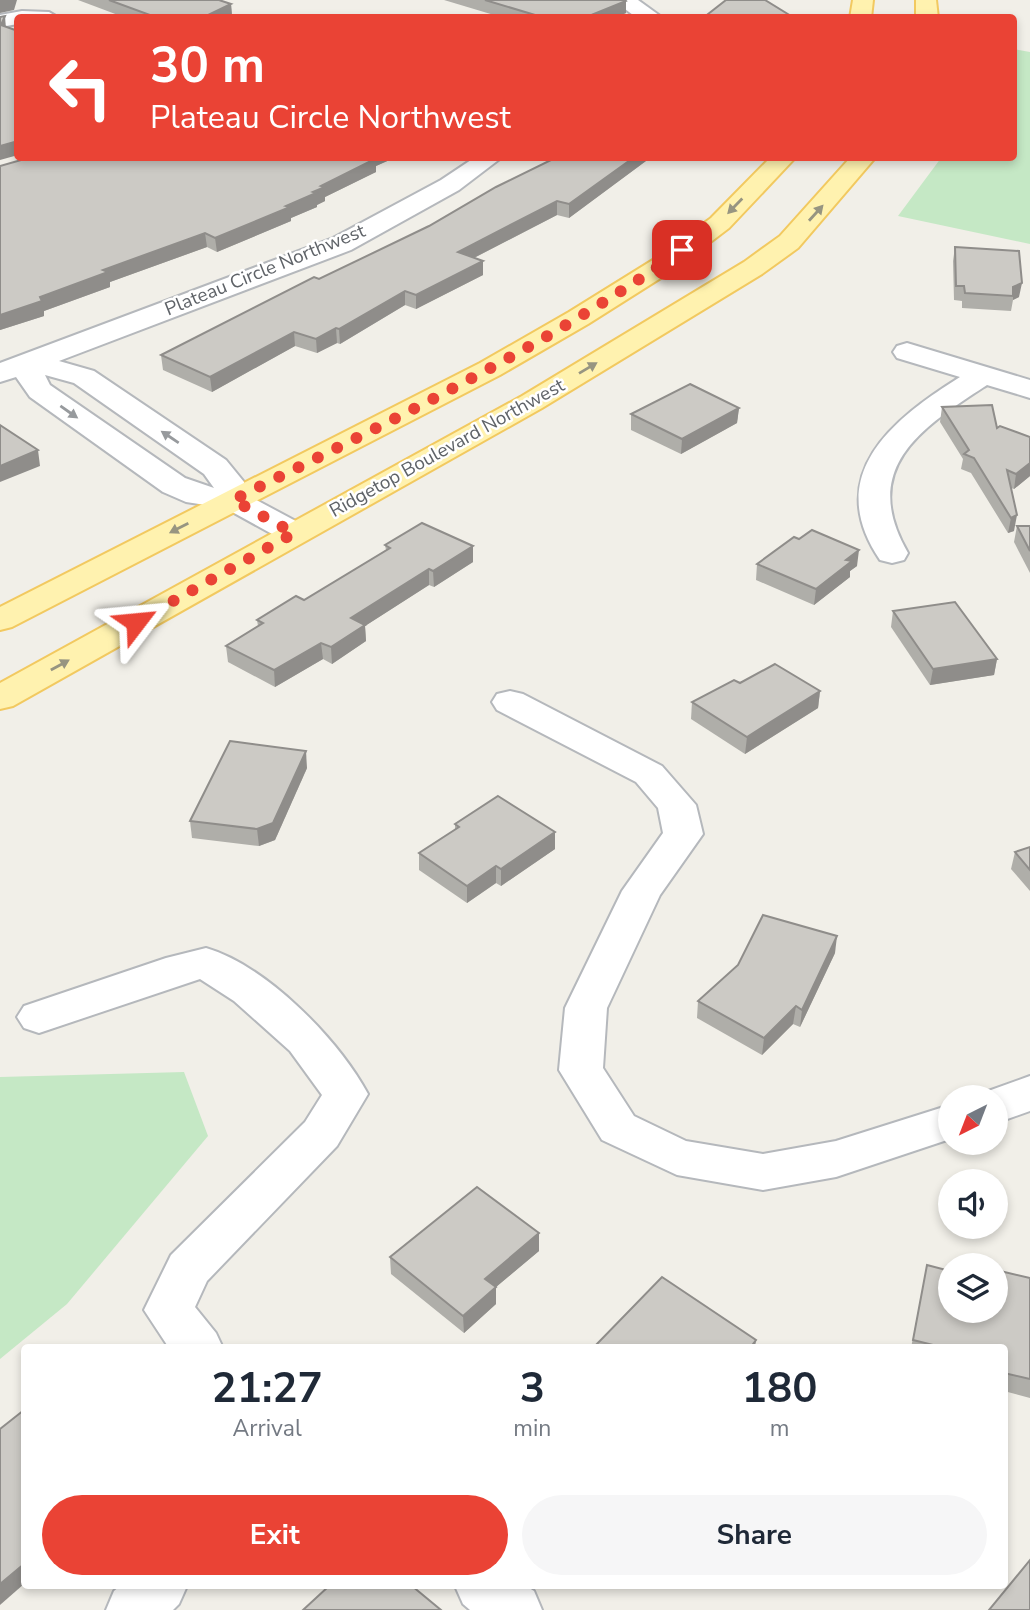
<!DOCTYPE html>
<html lang="en">
<head>
<meta charset="utf-8">
<style>
  body { margin:0; font-family:"Nunito Sans",sans-serif; background:#f6f6f7; color:#1f2937; height:100vh; display:flex; flex-direction:column; font-size:26px; white-space:nowrap }
  * { box-sizing:border-box; margin:0 }
  p { font-size:23px; color:#747a83 }
  .icon { flex:none; width:38px; height:38px; fill:none; stroke:currentColor; stroke-width:2; stroke-linecap:round; stroke-linejoin:round }
  .map { position:relative; flex:1; overflow:hidden }
  .sheet { position:absolute; left:21px; top:1344px; width:987px; height:245px; display:flex; flex-direction:column; background:#fff; border-radius:7px; box-shadow:0 4px 10px #0003 }
  .sheet>* { flex:none }
  .guide { position:absolute; left:14px; top:14px; width:1003px; height:147px; border-radius:7px; box-shadow:0 4px 10px #0003; background:#ea4335; color:#fff; overflow:hidden }
  .needle { width:46px; rotate:222deg }
  .fabs { position:absolute; left:938px; top:1085px; display:grid; gap:14px }
  .fabs a { display:grid; place-items:center; width:70px; height:70px; border-radius:50%; background:#fff; box-shadow:0 4px 10px #0003; font-size:35px }
  .pin { position:absolute; display:grid; place-items:center; width:60px; height:60px; color:#fff; margin:-30px; border-radius:14px; box-shadow:0 4px 10px #0006 }
  .me { position:absolute; width:77px; margin:-38px; rotate:61deg; stroke-linejoin:round; filter:drop-shadow(0 0 5px #0008) }
  .turn { display:flex; align-items:center; gap:24px; height:147px; padding:0 21px; font-size:32px }
  .turn .icon { width:91px; height:91px; stroke-width:2.5 }
  .turn b { display:block; font-size:49px; line-height:60px }
  .eta { display:flex; justify-content:space-evenly; align-items:center; height:119px; text-align:center }
  .eta b { font-size:42px; font-weight:700; line-height:49px }
  .cta { display:flex; gap:14px; margin-top:auto; padding:14px 21px }
  .cta a { flex:1; height:80px; border-radius:42px; background:#ea4335; color:#fff; font-size:28px; font-weight:700; line-height:80px; text-align:center }
  .cta a+a { background:#f6f6f7; color:#1f2937 }
  .map>svg:first-child { display:block }
  .green { fill:#c5e8c5 }
  .lines { fill:none; stroke-linecap:round; stroke-linejoin:round }
  .minor-casing { stroke:#b5b8bc; stroke-width:4 }
  .major-casing { stroke:#f2c960; stroke-width:4 }
  .minor { fill:#fff; fill-rule:evenodd }
  .major { fill:#fff2af; fill-rule:evenodd }
  .wall { fill:#afaea9 }
  .shaded-wall { fill:#8f8d8a }
  .building { fill:#cccac5; stroke:#8f8d8a; stroke-width:2 }
  .oneway { fill:#979581 }
  .oneway2 { fill:#979a9d }
  .route { stroke:#ea4335; stroke-width:12; stroke-dasharray:0 21.6 }
  .labels { text-anchor:middle; dominant-baseline:central; stroke-width:5; stroke-linejoin:round; paint-order:stroke }
  .far-street-label { font-size:19px; fill:#5f6368; stroke:#fff }
</style>
</head>
<body>
<div class="map">
<svg width="1030" height="1610" viewBox="0 0 1030 1610">
  <rect width="100%" height="100%" fill="#f1efe8"/>
  <!-- green -->
  <g class="green">
    <path d="M1013,49L1030,52V244L898,216L941,158H1013Z"/>
    <path d="M184,1072L208,1136L67,1304L0,1359V1077Z"/>
  </g>
  <g class="lines">
    <defs>
      <g id="minor">
        <path d="M613,0H638L663,18H637Z"/>
        <path d="M22,11L49,12L59,18H18V24L0,27V15Z"/>
        <path d="M474,158H501L459,190L351,250L59,361L94,371L226,460L244,482L247,495L305,526L310,533L305,540L294,543L283,540L225,508L186,502L163,492L30,397L16,377L0,382V363L333,238L441,180ZM45,375L74,383L204,474L214,488L185,478L50,385Z"/>
        <path d="M907,343L1030,380V398L987,385C923,427 858,467 908,553L904,560L892,563L880,560C822,475 893,419 960,377L897,358L893,352L897,346Z"/>
        <path d="M510,691L523,694L662,766L696,805L703,834L660,895L607,1008L603,1068L634,1116L686,1141L763,1154L836,1141L950,1105V1139L836,1177L763,1190L677,1175L602,1140L559,1070L565,1008L622,891L663,833L658,808L636,782L497,710L492,702L497,694Z"/>
        <path d="M206,948C267,966 338,1039 368,1094L337,1146L207,1281L195,1307L216,1333L223,1348H169L144,1310L171,1255L305,1122L322,1095L290,1051L234,1001L200,979L39,1033L24,1028L17,1017L24,1006L166,958Z"/>
        <path d="M1030,1076V1111L996,1123V1097H978L980,1094Z"/>
        <path d="M120,1586H187L179,1604L173,1610H106L114,1591Z"/>
        <path d="M455,1586H526L534,1591L542,1610H470L463,1604Z"/>
      </g>
      <g id="major">
        <path d="M853,0H873L871,18H850Z"/>
        <path d="M916,0H936L938,18H916Z"/>
        <path d="M770,158H795L729,228L675,269L588,324L500,375L12,627L0,630V607L480,363L569,312L656,258L711,218Z"/>
        <path d="M850,158H875L798,248L762,274L542,408L13,706L0,709V683L522,396L744,262L780,236Z"/>
      </g>
    </defs>
    <!-- minor casing -->
    <use href="#minor" class="minor-casing"/>
    <!-- major casing -->
    <use href="#major" class="major-casing"/>
    <!-- minor -->
    <use href="#minor" class="minor"/>
    <!-- major -->
    <use href="#major" class="major"/>
  </g>
  <!-- wall -->
  <g class="wall">
    <path d="M78,0H219L231,4L232,16L229,18H126Z"/>
    <path d="M444,0H625L626,1V13L614,18H504Z"/>
    <path d="M28,158H394L376,166V172L325,197V201L317,205V207L291,218V221L217,252L207,247L110,282V287L44,311V316L0,330V166Z"/>
    <path d="M650,158L569,218L557,215L474,258L483,261V275L416,309L405,305L340,344L337,343L317,353L295,346L212,392L163,370L161,355L319,279Z"/>
    <path d="M955,247L1019,297L1013,300L1011,311L962,308V301L954,300L953,261Z"/>
    <path d="M942,407L997,428L1030,437V476L1014,489L1011,488L1014,531L1008,533L971,473L961,469L963,459L940,422Z"/>
    <path d="M739,408L737,423L681,454L631,430V414Z"/>
    <path d="M1017,526H1030V573L1014,542Z"/>
    <path d="M385,545L473,546V562L434,587L429,585L365,626L366,641L332,664L323,659L275,687L228,662L226,646L258,626L257,620L304,600L386,550Z"/>
    <path d="M757,564L857,566L850,571V577L814,605L756,580Z"/>
    <path d="M893,611L997,659L994,675L930,685L891,627Z"/>
    <path d="M740,683L820,691L818,708L745,754L691,719L692,702Z"/>
    <path d="M307,768L275,840L259,846L192,838L190,821Z"/>
    <path d="M455,824L555,849L501,886L496,883L467,903L419,870V853L455,830Z"/>
    <path d="M1030,847V891L1011,869L1015,852Z"/>
    <path d="M835,953L800,1027L793,1024L762,1055L697,1018L698,1001Z"/>
    <path d="M539,1233V1251L496,1287V1304L464,1333L391,1274L390,1257Z"/>
    <path d="M927,1265L950,1311L1030,1278V1398L1004,1391V1348H911Z"/>
  </g>
  <!-- shaded-wall -->
  <g class="shaded-wall">
    <path d="M0,0H17L14,10L0,13Z"/>
    <path d="M626,1V13L614,18H584Z"/>
    <path d="M231,4L232,16L229,18H202Z"/>
    <path d="M5,16L6,29L1,25Z"/>
    <path d="M16,141L18,155L0,160V146Z"/>
    <path d="M367,158H394L376,166V172L325,197V201L317,205V207L291,218V221L217,252L215,238L286,206L313,192L321,186Z"/>
    <path d="M633,158H650L569,218V204Z"/>
    <path d="M557,201V215L458,266V252Z"/>
    <path d="M205,233L207,247L110,282V287L44,311V316L0,330V315L103,270Z"/>
    <path d="M483,261V275L416,309V295Z"/>
    <path d="M1022,283L1019,297L1013,300V287Z"/>
    <path d="M405,291V305L340,344L339,329Z"/>
    <path d="M336,328L337,343L317,353L316,339Z"/>
    <path d="M294,332L295,346L212,392L210,377Z"/>
    <path d="M739,408L737,423L681,454L682,439Z"/>
    <path d="M38,450L40,466L0,482V466Z"/>
    <path d="M1030,463V476L1014,489L1016,474Z"/>
    <path d="M1017,515L1014,531L1008,533L1011,518Z"/>
    <path d="M473,546V562L434,587L433,571Z"/>
    <path d="M859,550L857,566L850,571V577L814,605L816,589L846,560Z"/>
    <path d="M429,569V585L365,626L366,641L332,664L331,647L351,618Z"/>
    <path d="M321,643L323,659L275,687L274,670Z"/>
    <path d="M997,659L994,675L930,685L933,669Z"/>
    <path d="M820,691L818,708L745,754L747,737Z"/>
    <path d="M306,751L307,768L275,840L259,846L257,829Z"/>
    <path d="M555,832V849L501,886V869Z"/>
    <path d="M496,866V883L467,903V886Z"/>
    <path d="M837,936L835,953L800,1027L802,1010Z"/>
    <path d="M796,1006L793,1024L762,1055L764,1038Z"/>
    <path d="M539,1233V1251L496,1287V1304L464,1333L463,1316L485,1279Z"/>
    <path d="M756,1340L755,1348H750Z"/>
    <path d="M24,1564V1584L0,1605V1584Z"/>
  </g>
  <!-- building -->
  <g class="building">
    <path d="M109,0H219L231,4L202,18H158Z"/>
    <path d="M485,0H625L626,1L584,18H545Z"/>
    <path d="M726,0H765L791,16L788,18H703Z"/>
    <path d="M5,16L1,25L18,31V141L0,146V17Z"/>
    <path d="M28,158H372L375,159L321,186L325,187L313,192L316,193L286,206L290,207L215,238L205,233L103,270L108,272L40,297L42,301L0,315V166Z"/>
    <path d="M555,158H633L569,204L557,201L458,252L483,261L416,295L405,291L339,329L336,328L316,339L294,332L210,377L161,355L314,277L319,279L429,226L496,187Z"/>
    <path d="M955,247L1019,251L1022,283L1013,287V296L965,293L964,286H956Z"/>
    <path d="M690,384L739,408L682,439L631,414Z"/>
    <path d="M992,405L997,428L1000,426L1030,437V463L1016,474L1007,470L1017,515L1011,518L974,458L964,454L969,450L942,407Z"/>
    <path d="M0,425L38,450L0,466Z"/>
    <path d="M422,523L473,546L433,571L429,569L351,618L365,625L331,647L321,643L274,670L226,646L263,623L257,620L296,596L304,600L390,548L385,545Z"/>
    <path d="M1017,526H1030V551Z"/>
    <path d="M812,530L859,550L846,560L852,561L816,589L757,564L794,537L799,539Z"/>
    <path d="M955,602L997,659L933,669L893,611Z"/>
    <path d="M775,664L820,691L747,737L692,702L734,680L740,683Z"/>
    <path d="M230,741L306,751L273,823L257,829L190,821Z"/>
    <path d="M498,796L555,832L501,869L496,866L467,886L419,853L459,827L455,824Z"/>
    <path d="M1030,847V870L1015,852Z"/>
    <path d="M763,915L837,936L802,1010L796,1006L764,1038L698,1001L738,965Z"/>
    <path d="M477,1187L539,1233L485,1279L496,1287L463,1316L390,1257Z"/>
    <path d="M927,1265L950,1271V1311H996V1270L1030,1278V1379L1004,1373V1348H945L913,1340Z"/>
    <path d="M662,1277L756,1340L750,1348H593Z"/>
    <path d="M24,1410V1564L0,1584V1429Z"/>
    <path d="M1030,1560V1610H989Z"/>
    <path d="M329,1586H412L441,1610H303Z"/>
  </g>
  <!-- one-way arrows -->
  <defs><path id="oneway-solid" d="M-6-.8H1V-3.2L6.5 0L1 3.2V.8H-6Z" transform="scale(1.75)"/></defs>
  <g class="oneway">
    <use href="#oneway-solid" transform="translate(735 206) rotate(134)"/>
    <use href="#oneway-solid" transform="translate(816 213) rotate(-48)"/>
    <use href="#oneway-solid" transform="translate(588 368) rotate(-31)"/>
    <use href="#oneway-solid" transform="translate(179 528) rotate(153)"/>
    <use href="#oneway-solid" transform="translate(60 665) rotate(-29)"/>
  </g>
  <g class="oneway2">
    <use href="#oneway-solid" transform="translate(69 412) rotate(35)"/>
    <use href="#oneway-solid" transform="translate(170 437) rotate(-146)"/>
  </g>
  <g class="lines">
    <!-- route -->
    <path class="route" d="M136,622L294,533L233,500C386,423 542,349 682,250"/>
  </g>
  <g class="labels">
    <!-- far-street labels -->
    <g class="far-street-label">
      <text transform="translate(265 270) rotate(-22)">Plateau Circle Northwest</text>
      <text transform="translate(447 448) rotate(-29)">Ridgetop Boulevard Northwest</text>
    </g>
  </g>
</svg>
<div class="fabs">
<a><svg class="needle" viewBox="-14 -14 28 28"><path d="M0-13l5 13h-10z" fill="#e53935"/><path d="M0 13l5-13h-10z" fill="#747a83"/></svg></a>
<a><svg class="icon" aria-label="sound" viewBox="0 0 24 24"><path d="M4 9h4l5-4v14l-5-4H4zM17 9q2 3 0 6"/></svg></a>
<a><svg class="icon" aria-label="layers" viewBox="0 0 24 24"><path d="M12 4l9 5-9 5-9-5zM3 14l9 5 9-5"/></svg></a>
</div>
<div class="pin" style="left:682px;top:250px;background:#d93025"><svg class="icon" aria-label="arrive" viewBox="0 0 24 24"><path d="M6 21V4h12l-3 4 3 4H6"/></svg></div>
<svg class="me" style="left:136px;top:622px" viewBox="-20 -20 40 40"><path d="M0-17L14 15 0 8-14 15z" fill="#ea4335" stroke="#fff" stroke-width="4"/></svg>
<div class="guide">
<div class="turn"><svg class="icon" aria-label="left" viewBox="0 0 24 24"><path d="M17 20v-9H6M10 6l-5 5 5 5"/></svg><div><b>30 m</b>Plateau Circle Northwest</div></div>
</div>
<section class="sheet">
<div class="eta">
<div><b>21:27</b><p>Arrival</p></div>
<div><b>3</b><p>min</p></div>
<div><b>180</b><p>m</p></div>
</div>
<div class="cta"><a>Exit</a><a>Share</a></div>
</section>
</div>
</body>
</html>
